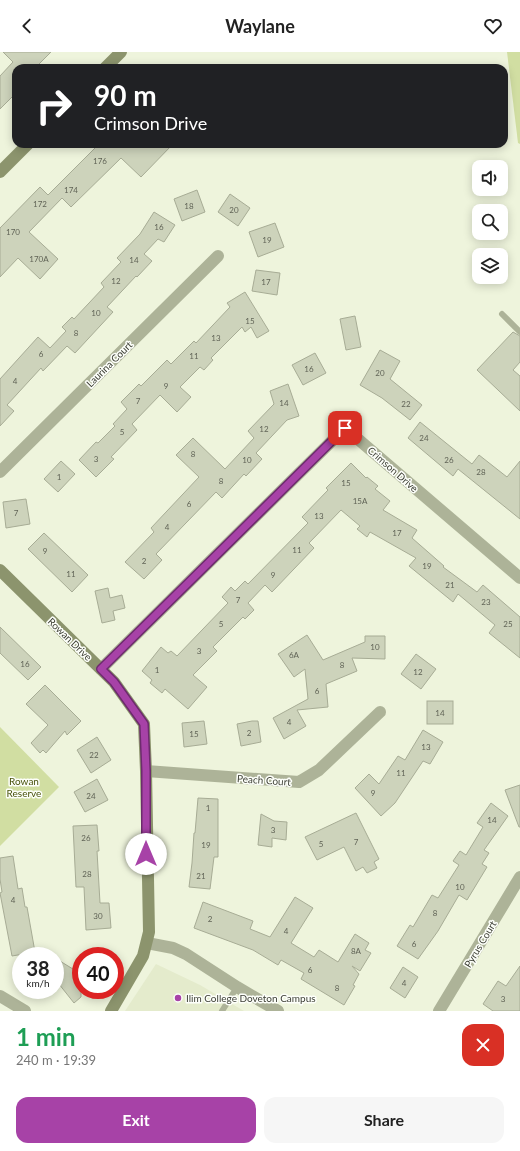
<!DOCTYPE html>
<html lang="en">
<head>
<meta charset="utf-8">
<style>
  body { margin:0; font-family:Lato,sans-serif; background:#f6f6f6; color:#222; height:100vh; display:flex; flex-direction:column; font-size:15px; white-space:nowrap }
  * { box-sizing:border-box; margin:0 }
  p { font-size:13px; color:#767676 }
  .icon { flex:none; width:22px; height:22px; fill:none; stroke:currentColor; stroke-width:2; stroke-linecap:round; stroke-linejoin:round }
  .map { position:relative; height:959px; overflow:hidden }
  .sheet { display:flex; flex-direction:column; background:#fff; flex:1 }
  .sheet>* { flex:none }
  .top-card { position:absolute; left:12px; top:12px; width:496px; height:84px; border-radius:12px; box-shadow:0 2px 10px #0003; background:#202124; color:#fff; overflow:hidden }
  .controls { position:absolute; left:472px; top:108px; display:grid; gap:8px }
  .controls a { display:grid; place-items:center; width:36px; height:36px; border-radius:8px; background:#fff; box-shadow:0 2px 10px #0003; font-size:20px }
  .speed { position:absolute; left:12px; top:895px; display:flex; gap:8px; font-size:20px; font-weight:700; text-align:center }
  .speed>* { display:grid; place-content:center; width:52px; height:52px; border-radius:50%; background:#fff; box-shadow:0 2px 10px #0003; line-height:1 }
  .speed small { font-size:10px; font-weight:400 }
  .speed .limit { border:6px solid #d22; background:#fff; color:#111 }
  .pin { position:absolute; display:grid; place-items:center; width:34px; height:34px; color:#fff; margin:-17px; border-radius:8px; box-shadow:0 2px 6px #0006 }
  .me { position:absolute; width:44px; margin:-22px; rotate:0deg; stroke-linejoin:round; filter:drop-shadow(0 0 3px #0008) }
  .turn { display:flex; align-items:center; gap:14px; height:84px; padding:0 16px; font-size:18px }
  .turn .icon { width:52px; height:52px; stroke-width:2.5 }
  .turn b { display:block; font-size:28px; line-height:34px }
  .round { display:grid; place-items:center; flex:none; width:42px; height:42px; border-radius:12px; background:#f6f6f6 }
  .head { display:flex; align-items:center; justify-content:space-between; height:68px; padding:0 16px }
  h1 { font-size:24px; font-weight:700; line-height:30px; color:#1e9e55 }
  .cta { display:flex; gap:8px; margin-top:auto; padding:8px 16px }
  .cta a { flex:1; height:46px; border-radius:12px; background:#a742a7; color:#fff; font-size:16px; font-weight:700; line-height:46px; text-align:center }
  .cta a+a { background:#f6f6f6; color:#222 }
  header { display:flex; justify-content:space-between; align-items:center; height:52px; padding:0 16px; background:#fff; font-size:18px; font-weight:700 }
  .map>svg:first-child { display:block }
  .built { fill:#e4ebcc }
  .green { fill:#d1dea2 }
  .building { fill:#cdd3bb; stroke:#a7ac95 }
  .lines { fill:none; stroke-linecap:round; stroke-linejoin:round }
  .lane { stroke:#adb398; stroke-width:6 }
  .street { stroke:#adb398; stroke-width:12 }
  .secondary { stroke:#8c946d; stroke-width:12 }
  .route-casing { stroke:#6d2b6d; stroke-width:10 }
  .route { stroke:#a742a7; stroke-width:7 }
  .poi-dot { fill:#a742a7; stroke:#fdfffa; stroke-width:1.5 }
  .labels { text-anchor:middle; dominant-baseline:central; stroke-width:3; stroke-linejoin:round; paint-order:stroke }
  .number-label { font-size:8px; fill:#606356 }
  .street-label { font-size:10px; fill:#3c3e34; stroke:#fdfffa }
  .park-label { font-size:10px; fill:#49530c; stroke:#fdfffa }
  .poi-label { font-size:10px; fill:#3c3e34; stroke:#fdfffa; text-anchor:start }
</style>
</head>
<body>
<header><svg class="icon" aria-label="back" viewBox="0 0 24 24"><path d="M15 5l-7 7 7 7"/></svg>Waylane<svg class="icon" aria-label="heart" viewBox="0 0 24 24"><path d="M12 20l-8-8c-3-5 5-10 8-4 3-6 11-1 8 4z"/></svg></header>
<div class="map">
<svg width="520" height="959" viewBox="0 0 520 959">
  <rect width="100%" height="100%" fill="#eef4dc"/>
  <!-- built -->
  <path class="built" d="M156,912L200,933L244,959H125Z"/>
  <!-- green -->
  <g class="green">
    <path d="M507,0H520V92L518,91Z"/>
    <path d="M0,675L59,735L0,794Z"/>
  </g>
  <!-- building -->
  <g class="building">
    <path d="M3,0H51L35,16H16V41L0,57V24L13,10Z"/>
    <path d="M99,92H173L141,125L121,106L71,155L62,146L29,180L58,207L40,227L18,206L0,225V176L40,135L48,143Z"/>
    <path d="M197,138L205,160L182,169L174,147Z"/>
    <path d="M230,142L250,156L238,174L218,160Z"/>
    <path d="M154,160L175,173L164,190L158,187L144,202L152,209L137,225L136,224L107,255L113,260L75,301L67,294L43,319L41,316L7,353L14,359L0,374V327L38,285L50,296L66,279L62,275L72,265L74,267L104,235L101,231L121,210L117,206L140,182Z"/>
    <path d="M275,171L284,195L258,205L249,180Z"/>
    <path d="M256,218L280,221L277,243L252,239Z"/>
    <path d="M245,240L269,279L257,286L251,275L245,280L242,275L211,306L213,308L204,318L200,315L180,335L191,345L177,360L160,343L132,372L137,378L111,405L114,407L96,425L79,408L96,390L98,391L115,374L113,372L127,357L121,350L139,332L141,334L167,308L171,312L194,289L196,291L230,255L227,251Z"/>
    <path d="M355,264L361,295L346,298L340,267Z"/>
    <path d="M513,280L520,284V310L513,318L520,324V359L477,318Z"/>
    <path d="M380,298L400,309L390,327L422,353L410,368L382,346L360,333Z"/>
    <path d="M315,301L326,321L303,333L292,313Z"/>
    <path d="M288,332L299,364L287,368L256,401L262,407L246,424L244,422L222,446L216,440L156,502L162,508L144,527L125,510L154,480L151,476L199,425L176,403L193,386L225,417L254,386L248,379L274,352L270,339Z"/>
    <path d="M420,370L472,412L479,403L507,425L520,409V467L458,417L453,424L408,386Z"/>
    <path d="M61,409L75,422L58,440L44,427Z"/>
    <path d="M351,411L366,426L367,425L378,434L375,437L390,449L383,458L417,478L412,486L444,514L443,515L477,540L483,533L520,565V606L489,581L495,573L458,542L453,550L409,514L416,506L370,480L367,485L357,477L360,474L341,458L309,491L314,496L272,540L265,533L248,551L254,558L245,567L243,565L213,595L217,599L193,623L207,635L188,657L165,637L162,641L150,631L152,628L142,619L161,595L168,601L171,599L177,604L228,551L222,545L231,535L235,539L245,529L248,532L308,471L302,465L328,438L326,436Z"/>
    <path d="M26,447L30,472L6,476L3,450Z"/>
    <path d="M44,481L88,523L72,540L28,497Z"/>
    <path d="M108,536L110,546L122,543L125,556L113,559L115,568L102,571L95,539Z"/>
    <path d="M0,575L41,615L28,628L0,601Z"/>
    <path d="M307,583L323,608L365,590V584H385V607L352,606L357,619L326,632L328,655L297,658L306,674L284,687L273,666L308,647L305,617L294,625L278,602Z"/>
    <path d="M416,602L436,617L421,637L401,622Z"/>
    <path d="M45,633L81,669L67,683L65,679L46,701L43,698L40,701L31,691L48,673L26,652Z"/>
    <rect x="427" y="649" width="26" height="23"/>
    <path d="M204,669L207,692L184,695L182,671Z"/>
    <path d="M252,669H258L261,690L241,694L237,672Z"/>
    <path d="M423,678L443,690L430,712L423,709L395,751L381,764L355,736L369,722L379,732L398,704L405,708Z"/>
    <path d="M97,685L111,708L91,721L77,698Z"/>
    <path d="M97,727L108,748L85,760L74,740Z"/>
    <path d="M520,733V775H519L505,738Z"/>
    <path d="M198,746L218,747V805H214L210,837L189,835L192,811L194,781H195Z"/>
    <path d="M491,751L508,764L484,798L489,801L482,812L487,815L467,848L459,843L438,879L418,907L397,894L410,873L413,875L432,843L438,846L459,813L453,809L460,799L466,803L483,775L477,771Z"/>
    <path d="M356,761L379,807L374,810L377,816L367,821L363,815L356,819L344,795L317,808L305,785Z"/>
    <path d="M261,762L274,769L287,770L286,788L272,786V795L258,793Z"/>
    <path d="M97,773L99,799H97L100,851H109L111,876L86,878L84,835H76L73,774Z"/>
    <path d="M13,804L18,837L22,836L25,855H27L35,900L12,904L0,841L2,840L0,827V806Z"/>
    <path d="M295,845L313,856L291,891L314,905L319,898L338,910L355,882L369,891L365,898L371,901L360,919L352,914L359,922L353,933L355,934L344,953L301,927L304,921L281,908L278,913L253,898L194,876L203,850L253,869L250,877L270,885Z"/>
    <path d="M55,906L81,922V945L74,951L55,927Z"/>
    <path d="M520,914V959H493L483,952L498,929L506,934Z"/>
    <path d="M403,915L418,925L405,946L390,936Z"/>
  </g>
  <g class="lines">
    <!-- lane -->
    <g class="lane">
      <path d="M502,262L520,280"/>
      <path d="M222,959L237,935"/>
    </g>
    <!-- street -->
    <g class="street">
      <path d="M0,420L218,204"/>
      <path d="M101,617L345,376L520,526"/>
      <path d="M146,719L299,730L319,718L380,660"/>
      <path d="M147,891L173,896L186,902L237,935L278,959"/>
      <path d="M0,944L25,959"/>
      <path d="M439,959L520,825"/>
    </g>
    <!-- secondary -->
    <g class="secondary">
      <path d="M105,16L121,0"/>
      <path d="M0,120L28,92"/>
      <path d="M0,518L114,630L144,672L146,719L149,880L143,904L111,959"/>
    </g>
  </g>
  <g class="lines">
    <defs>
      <path id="route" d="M146,802V719L144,672L114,630L101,617L345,376"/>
    </defs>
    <!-- route casing -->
    <use href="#route" class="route-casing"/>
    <!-- route -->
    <use href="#route" class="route"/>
  </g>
  <!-- markers -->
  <circle class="poi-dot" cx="178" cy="946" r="4"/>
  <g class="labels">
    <!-- number labels -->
    <g class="number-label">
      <text x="100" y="109">176</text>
      <text x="71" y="138">174</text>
      <text x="40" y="152">172</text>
      <text x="189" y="154">18</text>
      <text x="234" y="158">20</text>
      <text x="159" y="175">16</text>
      <text x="13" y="180">170</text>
      <text x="267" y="188">19</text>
      <text x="39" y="207">170A</text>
      <text x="134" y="208">14</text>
      <text x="116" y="229">12</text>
      <text x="266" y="230">17</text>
      <text x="96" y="261">10</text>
      <text x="250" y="269">15</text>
      <text x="76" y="281">8</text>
      <text x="216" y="286">13</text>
      <text x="41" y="302">6</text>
      <text x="194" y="304">11</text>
      <text x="309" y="317">16</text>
      <text x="380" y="321">20</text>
      <text x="15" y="329">4</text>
      <text x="166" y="334">9</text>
      <text x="138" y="349">7</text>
      <text x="284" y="351">14</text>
      <text x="406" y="352">22</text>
      <text x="264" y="377">12</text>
      <text x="122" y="380">5</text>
      <text x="424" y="386">24</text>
      <text x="193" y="402">8</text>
      <text x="96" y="407">3</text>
      <text x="247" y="408">10</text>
      <text x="449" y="408">26</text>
      <text x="481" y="420">28</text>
      <text x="59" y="425">1</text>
      <text x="221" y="429">8</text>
      <text x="346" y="431">15</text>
      <text x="360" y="449">15A</text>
      <text x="189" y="452">6</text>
      <text x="16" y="461">7</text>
      <text x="319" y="464">13</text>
      <text x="167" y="475">4</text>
      <text x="397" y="481">17</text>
      <text x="297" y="498">11</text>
      <text x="45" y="499">9</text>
      <text x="144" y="509">2</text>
      <text x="427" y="514">19</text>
      <text x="71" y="522">11</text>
      <text x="273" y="523">9</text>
      <text x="450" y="533">21</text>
      <text x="238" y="548">7</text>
      <text x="486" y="550">23</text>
      <text x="221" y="572">5</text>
      <text x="508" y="572">25</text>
      <text x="375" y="595">10</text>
      <text x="199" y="599">3</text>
      <text x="294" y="603">6A</text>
      <text x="25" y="612">16</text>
      <text x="342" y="613">8</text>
      <text x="157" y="618">1</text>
      <text x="418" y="620">12</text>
      <text x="317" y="639">6</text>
      <text x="440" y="661">14</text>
      <text x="289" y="670">4</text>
      <text x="249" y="681">2</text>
      <text x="194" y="682">15</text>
      <text x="426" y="695">13</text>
      <text x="94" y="703">22</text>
      <text x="401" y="721">11</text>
      <text x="373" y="741">9</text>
      <text x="91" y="744">24</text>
      <text x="208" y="756">1</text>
      <text x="492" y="768">14</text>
      <text x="273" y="778">3</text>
      <text x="86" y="786">26</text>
      <text x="356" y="790">7</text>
      <text x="321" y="792">5</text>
      <text x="206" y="793">19</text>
      <text x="87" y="822">28</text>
      <text x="201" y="824">21</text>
      <text x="460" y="835">10</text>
      <text x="13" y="848">4</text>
      <text x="435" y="861">8</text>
      <text x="98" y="864">30</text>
      <text x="210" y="867">2</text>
      <text x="286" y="879">4</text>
      <text x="414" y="892">6</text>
      <text x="356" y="899">8A</text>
      <text x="310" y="918">6</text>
      <text x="404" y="931">4</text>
      <text x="337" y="936">8</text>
      <text x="503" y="947">3</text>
    </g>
    <!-- street labels -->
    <g class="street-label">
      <text transform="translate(109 312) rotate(-45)">Laurina Court</text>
      <text transform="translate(393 417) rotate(41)">Crimson Drive</text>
      <text transform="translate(70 587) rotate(44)">Rowan Drive</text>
      <text transform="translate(264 728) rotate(4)">Peach Court</text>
      <text transform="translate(480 892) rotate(-59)">Pyrus Court</text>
    </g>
    <!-- park labels -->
    <g class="park-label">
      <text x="24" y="729">Rowan<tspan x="24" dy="12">Reserve</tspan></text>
    </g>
    <!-- poi labels -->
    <g class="poi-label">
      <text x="186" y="946">Ilim College Doveton Campus</text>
    </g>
  </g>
</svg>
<div class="controls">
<a><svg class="icon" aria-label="sound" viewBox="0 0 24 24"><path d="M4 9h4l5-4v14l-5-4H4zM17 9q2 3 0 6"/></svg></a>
<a><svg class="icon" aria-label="search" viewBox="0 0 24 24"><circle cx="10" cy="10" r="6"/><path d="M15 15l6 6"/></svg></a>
<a><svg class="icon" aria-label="layers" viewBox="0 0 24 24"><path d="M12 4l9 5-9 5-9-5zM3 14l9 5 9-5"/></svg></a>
</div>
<div class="speed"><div>38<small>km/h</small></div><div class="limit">40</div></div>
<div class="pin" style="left:345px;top:376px;background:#d93025"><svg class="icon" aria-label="arrive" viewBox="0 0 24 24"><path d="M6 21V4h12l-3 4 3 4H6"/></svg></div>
<svg class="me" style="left:146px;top:802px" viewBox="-20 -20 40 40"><circle r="19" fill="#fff"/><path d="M0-13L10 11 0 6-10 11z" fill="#a742a7"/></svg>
<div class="top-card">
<div class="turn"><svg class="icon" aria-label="right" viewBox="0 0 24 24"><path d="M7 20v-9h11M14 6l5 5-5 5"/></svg><div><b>90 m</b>Crimson Drive</div></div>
</div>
</div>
<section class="sheet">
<div class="head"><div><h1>1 min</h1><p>240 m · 19:39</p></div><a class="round" style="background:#d93025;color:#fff"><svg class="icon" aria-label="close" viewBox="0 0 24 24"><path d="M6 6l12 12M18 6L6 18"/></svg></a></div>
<div class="cta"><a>Exit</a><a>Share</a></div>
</section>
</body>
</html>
